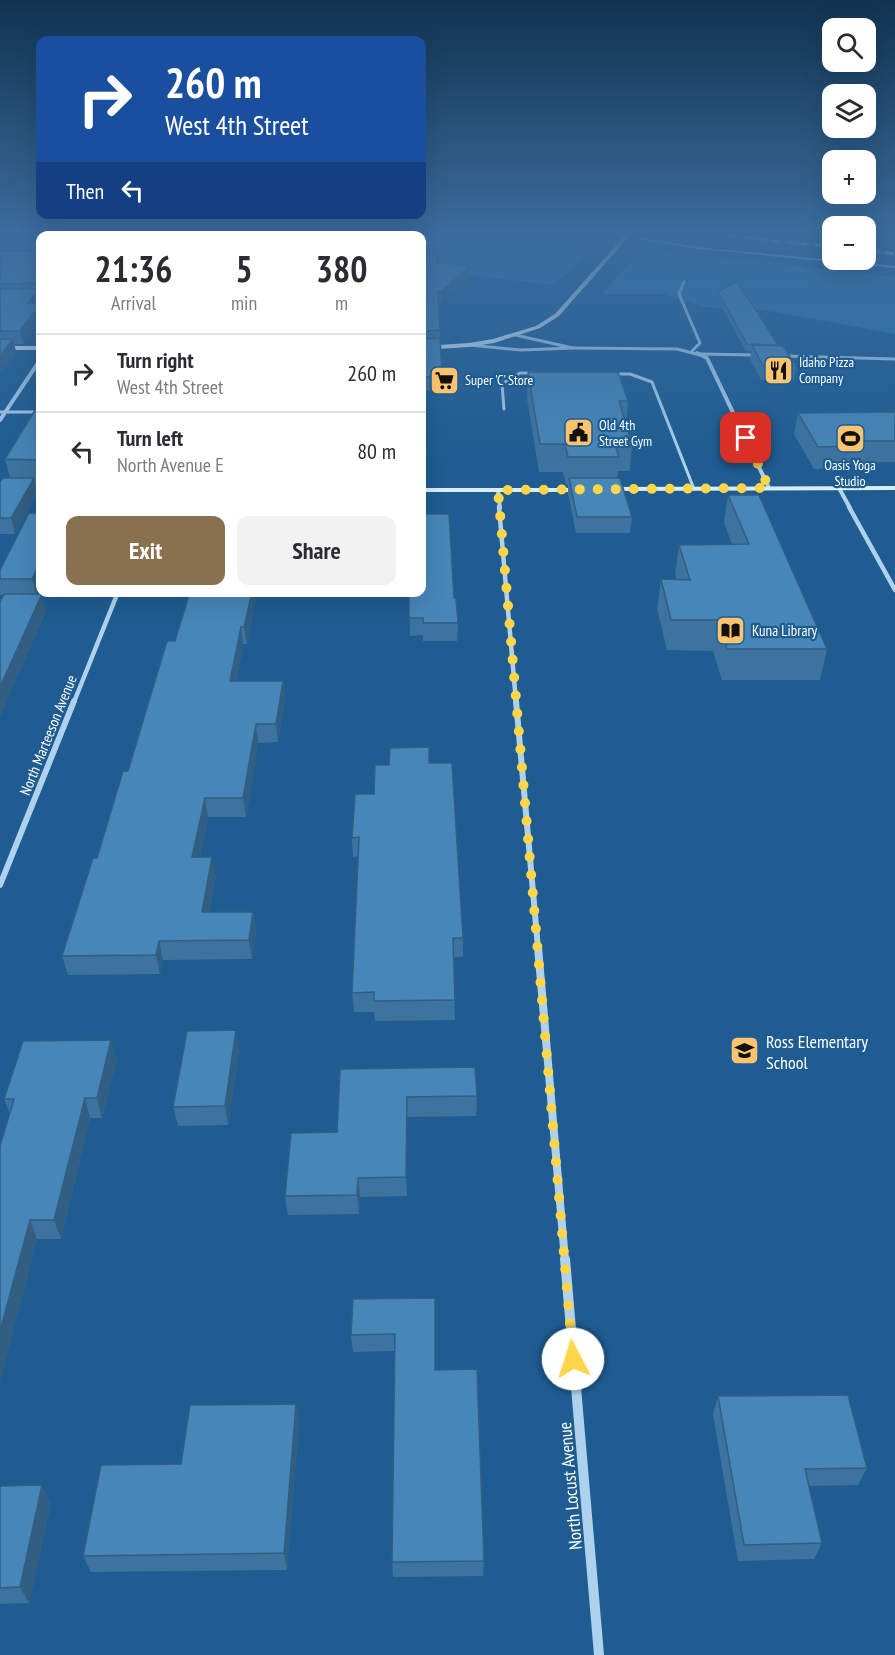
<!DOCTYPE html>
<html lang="en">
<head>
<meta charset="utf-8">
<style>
  body { margin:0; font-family:"PT Sans Narrow",sans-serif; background:#f2f2f3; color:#2b2b33; height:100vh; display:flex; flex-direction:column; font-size:22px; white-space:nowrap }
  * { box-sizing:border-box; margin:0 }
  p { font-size:20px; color:#7c7c81 }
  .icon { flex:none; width:33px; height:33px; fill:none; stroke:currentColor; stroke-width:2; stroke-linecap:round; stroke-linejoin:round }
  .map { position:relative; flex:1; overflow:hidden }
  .drawer { position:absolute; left:36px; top:231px; width:390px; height:366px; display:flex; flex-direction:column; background:#fff; border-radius:12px; box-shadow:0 6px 24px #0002 }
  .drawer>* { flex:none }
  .banner { position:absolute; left:36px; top:36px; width:390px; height:183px; border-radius:12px; box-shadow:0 6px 24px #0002; background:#1a4fa0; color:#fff; overflow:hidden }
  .buttons { position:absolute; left:822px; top:18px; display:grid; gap:12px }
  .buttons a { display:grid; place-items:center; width:54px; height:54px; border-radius:12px; background:#fff; box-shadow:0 6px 24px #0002; font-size:30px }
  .pin { position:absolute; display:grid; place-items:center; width:51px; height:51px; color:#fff; margin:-26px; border-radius:12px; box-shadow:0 3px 9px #0006 }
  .me { position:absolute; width:66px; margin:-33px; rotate:355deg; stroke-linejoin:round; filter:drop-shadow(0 0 4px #0008) }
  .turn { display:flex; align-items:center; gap:21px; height:126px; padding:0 30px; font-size:27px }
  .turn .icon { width:78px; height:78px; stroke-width:2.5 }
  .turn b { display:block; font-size:42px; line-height:51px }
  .then { display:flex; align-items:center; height:57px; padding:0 30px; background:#0003; gap:12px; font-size:22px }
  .eta { display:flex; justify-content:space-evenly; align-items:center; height:102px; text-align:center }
  .eta b { font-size:36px; font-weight:700; line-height:42px }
  .action { display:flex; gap:12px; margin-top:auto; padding:12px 30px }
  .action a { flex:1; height:69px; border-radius:12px; background:#89704e; color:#fff; font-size:24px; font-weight:700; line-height:69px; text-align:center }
  .action a+a { background:#f2f2f3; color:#2b2b33 }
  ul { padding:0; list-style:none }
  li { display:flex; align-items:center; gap:18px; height:78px; padding:0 30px; border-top:2px solid #e1e1e2 }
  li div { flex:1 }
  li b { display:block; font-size:22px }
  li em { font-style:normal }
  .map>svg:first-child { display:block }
  .green { fill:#2e75ac }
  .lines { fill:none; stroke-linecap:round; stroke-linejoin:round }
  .stream { fill:#a2ceef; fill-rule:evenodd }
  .service-far1 { stroke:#aed2ee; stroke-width:2 }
  .service { stroke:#aed2ee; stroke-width:3 }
  .minor-far5 { stroke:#aed2ee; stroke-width:3 }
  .minor-far4 { stroke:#aed2ee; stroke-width:4 }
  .minor-far3 { stroke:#aed2ee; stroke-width:4.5 }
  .minor-far2 { stroke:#aed2ee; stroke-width:6 }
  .minor-far1 { stroke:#aed2ee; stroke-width:8 }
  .minor { stroke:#aed2ee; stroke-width:10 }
  .secondary { fill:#dbecfa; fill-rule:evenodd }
  .rail-casing { stroke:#fff; stroke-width:3 }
  .rail { stroke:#1e5c91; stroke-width:2; stroke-dasharray:7; stroke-linecap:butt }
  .wall { fill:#3d739e }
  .shaded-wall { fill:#325e81 }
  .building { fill:#4786b8; stroke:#325e81; stroke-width:1.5 }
  .route { stroke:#ffd54a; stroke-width:10; stroke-dasharray:0 18 }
  .labels { text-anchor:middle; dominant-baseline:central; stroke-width:4.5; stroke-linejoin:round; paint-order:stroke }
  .far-poi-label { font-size:14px; fill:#fff; stroke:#1e5c91; text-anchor:start }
  .poi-label { font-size:15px; fill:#fff; stroke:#1e5c91; text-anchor:start }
  .street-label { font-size:15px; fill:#fff; stroke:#1e5c91 }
  .near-poi-label { font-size:18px; fill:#fff; stroke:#1e5c91; text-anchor:start }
  .near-street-label { font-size:18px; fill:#fff; stroke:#1e5c91 }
</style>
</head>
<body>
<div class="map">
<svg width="895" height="1655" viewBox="0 0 895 1655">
  <rect width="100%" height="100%" fill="#1e5c91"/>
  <!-- green -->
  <g class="green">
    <path d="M0,233H148L146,236H40V249H0Z"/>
    <path d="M206,233H565L600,239L595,246L576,249L575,252L582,258L554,285L422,269V236H232Z"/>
    <path d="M642,249L895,277V334L764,310L703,307L664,294H602Z"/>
  </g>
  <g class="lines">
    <!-- stream -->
    <path class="stream" d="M601,233H614L698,247L895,266V268L698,249Z"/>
    <!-- service-far1 -->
    <path class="service-far1" d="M701,354L752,355"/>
    <!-- service -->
    <g class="service">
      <path d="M701,354L754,355"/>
      <path d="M784,356L895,359"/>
      <path d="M615,374H630L652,382L694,489"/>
      <path d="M504,409L502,384L520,373H532"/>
      <path d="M0,412H40"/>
    </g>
    <!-- minor-far5 -->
    <g class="minor-far5">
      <path d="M684,282L679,294L700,343L692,351"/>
      <path d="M469,345L521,350L573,348L515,335"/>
      <path d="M573,348L677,349L700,355"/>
    </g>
    <!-- minor-far4 -->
    <g class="minor-far4">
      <path d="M697,353L707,358L769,488"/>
      <path d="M0,420L40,360"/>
      <path d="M839,488L850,508"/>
      <path d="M498,490L500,508"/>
    </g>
    <!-- minor-far3 -->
    <g class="minor-far3">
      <path d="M499,507L516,702"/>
      <path d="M849,507L895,590"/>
      <path d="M74,702L118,592"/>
    </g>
    <!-- minor-far2 -->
    <g class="minor-far2">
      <path d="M516,701L538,948"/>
      <path d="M0,885L74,701"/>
    </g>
    <!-- minor-far1 -->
    <path class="minor-far1" d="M538,947L565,1260"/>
    <!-- minor -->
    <path class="minor" d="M565,1259L599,1655"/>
    <!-- secondary -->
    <g class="secondary">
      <path d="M627,233H632L559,316L540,328L494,343L469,347L422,350V346L469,343L493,339L536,326L555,314Z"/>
      <rect x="0" y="346" width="40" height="4"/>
      <path d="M895,486V490L609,491L605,489L609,487Z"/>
      <rect x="0" y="487" width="40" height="4"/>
      <path d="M422,488H582L586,490L582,492H422Z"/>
    </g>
    <defs>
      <g id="rail">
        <path d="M710,233L832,247"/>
        <path d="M866,250L895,254"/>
      </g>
    </defs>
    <!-- rail casing -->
    <use href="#rail" class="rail-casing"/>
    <!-- rail -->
    <use href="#rail" class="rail"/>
  </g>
  <!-- wall -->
  <g class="wall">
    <path d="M0,251H40V302L23,344H14L16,352L0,373Z"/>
    <path d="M422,254L437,262L470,277L441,303H439L442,390L422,391Z"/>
    <path d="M718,292L777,346L796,366L794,380H761L750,359L751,352L746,351L717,298Z"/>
    <path d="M528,372L628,401L626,422L632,444L630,471H618L617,478L632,517L630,533H576L568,494V485H566L563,472H539L527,398Z"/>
    <path d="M40,402V485H35L37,493L15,534H0V482L10,478L5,459Z"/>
    <path d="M895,412V462L847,463L845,468L814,469L794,434L798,413Z"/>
    <path d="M728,495L827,649L820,680H722L713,651L667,650L657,609L661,579L677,580L675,574L679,545L732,544L724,523Z"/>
    <path d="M29,513L36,594L46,611L0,716V602L4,595H0V570Z"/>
    <path d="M190,592H257L247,644H243L236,681H283L285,698L278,742L258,743L246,817H208L200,857L216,876L209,912H253L256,931L252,959L163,960L160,974L68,975L62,956L128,771L175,641Z"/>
    <path d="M409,592L454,598L458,623L457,641H423V635L410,636Z"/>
    <path d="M429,763L463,938V957H453L455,1020L375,1021L374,1012H354L352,993L358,856L353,857L352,838L374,794Z"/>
    <path d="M239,1050L228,1125L178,1126L173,1107Z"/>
    <path d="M117,1059L102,1118H90L61,1239H37L0,1381L10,1114L4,1099Z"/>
    <path d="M340,1069L477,1096L476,1116L407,1117V1196L360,1197L359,1214L288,1215L285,1196L337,1132Z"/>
    <path d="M435,1298V1370L484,1561L483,1576L393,1577L392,1562L395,1351L353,1352L351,1335Z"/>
    <path d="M718,1396L867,1468L858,1485L809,1486L822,1543L814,1559L738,1561L713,1414Z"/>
    <path d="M296,1404L299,1422L287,1570L91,1572L83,1556L181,1464Z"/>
    <path d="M0,1486L51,1503L29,1603L0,1604Z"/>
  </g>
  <!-- shaded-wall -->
  <g class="shaded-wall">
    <path d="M470,266V277L441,303V291Z"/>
    <path d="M39,289L40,302L31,316L28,303Z"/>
    <path d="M40,305V321L23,344L20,331Z"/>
    <path d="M13,339L16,352L0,373V356Z"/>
    <path d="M40,451V481L36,460Z"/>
    <path d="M34,478L37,493L15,534L11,518Z"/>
    <path d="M40,562V585L36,594L32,579Z"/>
    <path d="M252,592H257L247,644L244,627Z"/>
    <path d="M42,594L46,611L0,716V687Z"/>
    <path d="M241,627L243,644L232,699L230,681Z"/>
    <path d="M283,681L285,698L278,742L276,724Z"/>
    <path d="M256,724L258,743L246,817L243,798Z"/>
    <path d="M205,798L208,817L196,876L192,857Z"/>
    <path d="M212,857L216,876L205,932L202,912Z"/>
    <path d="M253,912L256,931L252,959L249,940Z"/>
    <path d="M159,941L163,960L160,974L156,955Z"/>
    <path d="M236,1030L239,1050L228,1125L225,1106Z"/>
    <path d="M111,1040L117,1059L102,1118L97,1098Z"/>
    <path d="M407,1097V1196L406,1177Z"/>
    <path d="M85,1098L90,1118L61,1239L54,1220Z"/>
    <path d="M358,1178L360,1197L359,1214L357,1195Z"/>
    <path d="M30,1220L37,1239L0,1381V1331Z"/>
    <path d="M296,1404L299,1422L287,1570L284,1553Z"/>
    <path d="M42,1485L51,1503L29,1603L20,1587Z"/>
  </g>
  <!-- building -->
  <g class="building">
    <path d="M0,251H40V286L38,283L0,284Z"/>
    <path d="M422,254H437V262L470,266L441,291H438L440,330L422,331Z"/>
    <path d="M737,281L778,345L747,344L718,292Z"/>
    <path d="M0,289H39L28,303H40V305L20,331H0Z"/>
    <path d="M422,338V339L440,338L442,377H422Z"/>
    <path d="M0,339H13L0,356Z"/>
    <path d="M752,345L783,346L796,366H763Z"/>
    <path d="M528,372H618L628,401H619L632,444H615L619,457H568L565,444H540Z"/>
    <path d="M40,402V451L36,460L5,459Z"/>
    <path d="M895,412V441H847L850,446L818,447L798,413Z"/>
    <path d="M3,478H34L11,518H0V482Z"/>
    <path d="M569,478H620L632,517H577Z"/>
    <path d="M728,495H759L827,649H727L718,620H671L661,579L690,580L679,545L749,544Z"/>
    <path d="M29,513H40V562L32,579H0V570Z"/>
    <path d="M422,514H449L454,598H456L458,623H423V618H409V592H422Z"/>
    <path d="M190,592H252L244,627H241L230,681H283L276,724H256L243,798H205L192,857H212L202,912H253L249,940L159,941L156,955L62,956L93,858H97L123,771H128L167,641H175Z"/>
    <path d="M4,594H42L0,687V602Z"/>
    <path d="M429,747V763H452L463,938H453L455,1000L374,1001V992L352,993L359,837L352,838L355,794H374L375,765H389L390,748Z"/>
    <path d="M236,1030L225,1106L173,1107L187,1031Z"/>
    <path d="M111,1040L97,1098H85L54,1220H30L0,1331V1146L14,1099H4L23,1041Z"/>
    <path d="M475,1067L477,1096L407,1097L406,1177L358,1178L357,1195L285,1196L291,1133L337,1132L340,1069Z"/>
    <path d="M435,1298V1370L477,1369L484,1561L392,1562L395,1334L351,1335L353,1299Z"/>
    <path d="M848,1395L867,1468L805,1469L822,1543L744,1545L718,1396Z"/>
    <path d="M296,1404L284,1553L83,1556L101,1465L181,1464L190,1405Z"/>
    <path d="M42,1485L20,1587L0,1588V1486Z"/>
  </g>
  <!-- sky -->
  <linearGradient id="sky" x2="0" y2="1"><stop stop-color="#103350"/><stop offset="0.5" stop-color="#3b6c9d"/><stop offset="1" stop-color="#3b6c9d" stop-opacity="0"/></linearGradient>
  <rect width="895" height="465" fill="url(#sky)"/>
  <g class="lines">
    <!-- route -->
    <path class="route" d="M573,1359L498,490L769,488L746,438"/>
  </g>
  <!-- icons -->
  <defs>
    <symbol id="restaurant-square" viewBox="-11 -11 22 22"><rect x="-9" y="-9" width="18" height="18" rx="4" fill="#fcc46e" stroke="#1e5c91"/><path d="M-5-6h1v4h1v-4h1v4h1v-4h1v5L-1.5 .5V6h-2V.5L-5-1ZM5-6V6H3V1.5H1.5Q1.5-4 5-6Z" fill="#111"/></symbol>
    <symbol id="supermarket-square" viewBox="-11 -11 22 22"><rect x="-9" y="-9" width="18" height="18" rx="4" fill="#fcc46e" stroke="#1e5c91"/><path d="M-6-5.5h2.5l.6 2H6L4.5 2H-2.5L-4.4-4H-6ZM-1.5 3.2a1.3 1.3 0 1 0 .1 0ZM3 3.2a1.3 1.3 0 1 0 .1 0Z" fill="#111"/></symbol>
    <symbol id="civic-square" viewBox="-11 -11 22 22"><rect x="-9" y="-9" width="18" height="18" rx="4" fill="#fcc46e" stroke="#1e5c91"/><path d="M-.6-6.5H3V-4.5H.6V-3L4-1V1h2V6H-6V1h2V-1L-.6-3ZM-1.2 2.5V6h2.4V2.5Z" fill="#111"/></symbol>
    <symbol id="stadium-square" viewBox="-11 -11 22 22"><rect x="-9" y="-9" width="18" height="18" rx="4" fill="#fcc46e" stroke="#1e5c91"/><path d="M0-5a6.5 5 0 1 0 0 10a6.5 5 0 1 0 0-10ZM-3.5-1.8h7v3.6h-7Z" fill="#111"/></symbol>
    <symbol id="library-square" viewBox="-11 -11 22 22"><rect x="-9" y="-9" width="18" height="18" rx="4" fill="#fcc46e" stroke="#1e5c91"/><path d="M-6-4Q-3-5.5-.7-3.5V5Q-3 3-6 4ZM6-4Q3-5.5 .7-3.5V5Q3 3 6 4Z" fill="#111"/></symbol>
    <symbol id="school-square" viewBox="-11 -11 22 22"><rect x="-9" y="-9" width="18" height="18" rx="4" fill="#fcc46e" stroke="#1e5c91"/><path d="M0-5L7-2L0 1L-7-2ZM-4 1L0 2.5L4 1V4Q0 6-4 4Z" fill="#111"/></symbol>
  </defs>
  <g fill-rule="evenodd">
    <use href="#restaurant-square" x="762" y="354" width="33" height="33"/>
    <use href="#supermarket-square" x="428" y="364" width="33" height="33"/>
    <use href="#civic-square" x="562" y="416" width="33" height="33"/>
    <use href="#stadium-square" x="834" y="422" width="33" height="33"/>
    <use href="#library-square" x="714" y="614" width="33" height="33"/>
    <use href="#school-square" x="728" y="1034" width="33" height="33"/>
  </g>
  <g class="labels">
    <!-- far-poi labels -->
    <g class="far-poi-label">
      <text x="799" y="362">Idaho Pizza<tspan x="799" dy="16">Company</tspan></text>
      <text x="465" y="380">Super 'C' Store</text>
      <text x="599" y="425">Old 4th<tspan x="599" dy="16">Street Gym</tspan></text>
      <text x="850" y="465" text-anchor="middle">Oasis Yoga<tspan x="850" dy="16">Studio</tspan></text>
    </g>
    <!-- poi labels -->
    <g class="poi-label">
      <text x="752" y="630">Kuna Library</text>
    </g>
    <!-- street labels -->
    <g class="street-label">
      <text transform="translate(48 735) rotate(-68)">North Marteeson Avenue</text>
    </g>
    <!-- near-poi labels -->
    <g class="near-poi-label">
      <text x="766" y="1041">Ross Elementary<tspan x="766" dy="21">School</tspan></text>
    </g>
    <!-- near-street labels -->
    <g class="near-street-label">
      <text transform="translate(570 1486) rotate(-95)">North Locust Avenue</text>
    </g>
  </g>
</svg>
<div class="buttons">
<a><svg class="icon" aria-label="search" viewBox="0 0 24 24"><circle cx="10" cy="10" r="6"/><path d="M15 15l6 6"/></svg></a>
<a><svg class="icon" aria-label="layers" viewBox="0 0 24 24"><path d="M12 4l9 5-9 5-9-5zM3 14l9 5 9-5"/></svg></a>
<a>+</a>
<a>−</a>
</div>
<div class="pin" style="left:746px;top:438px;background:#d93025"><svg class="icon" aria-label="arrive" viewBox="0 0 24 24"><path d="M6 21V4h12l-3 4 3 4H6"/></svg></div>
<svg class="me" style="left:573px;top:1359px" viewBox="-20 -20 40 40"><circle r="19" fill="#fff"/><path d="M0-13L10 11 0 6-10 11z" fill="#ffd54a"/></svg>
<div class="banner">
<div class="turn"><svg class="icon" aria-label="right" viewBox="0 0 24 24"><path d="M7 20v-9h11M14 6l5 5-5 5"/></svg><div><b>260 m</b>West 4th Street</div></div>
<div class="then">Then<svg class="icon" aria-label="left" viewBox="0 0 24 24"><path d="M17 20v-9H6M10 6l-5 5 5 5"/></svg></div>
</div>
<section class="drawer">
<div class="eta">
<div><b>21:36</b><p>Arrival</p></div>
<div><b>5</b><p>min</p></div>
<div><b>380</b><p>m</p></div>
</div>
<ul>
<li><svg class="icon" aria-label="right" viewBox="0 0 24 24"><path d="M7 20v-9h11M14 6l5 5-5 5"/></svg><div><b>Turn right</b><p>West 4th Street</p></div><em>260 m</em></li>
<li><svg class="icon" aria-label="left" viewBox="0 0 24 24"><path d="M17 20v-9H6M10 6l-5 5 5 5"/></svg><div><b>Turn left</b><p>North Avenue E</p></div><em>80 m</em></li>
</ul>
<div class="action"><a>Exit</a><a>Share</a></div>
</section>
</div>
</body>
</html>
